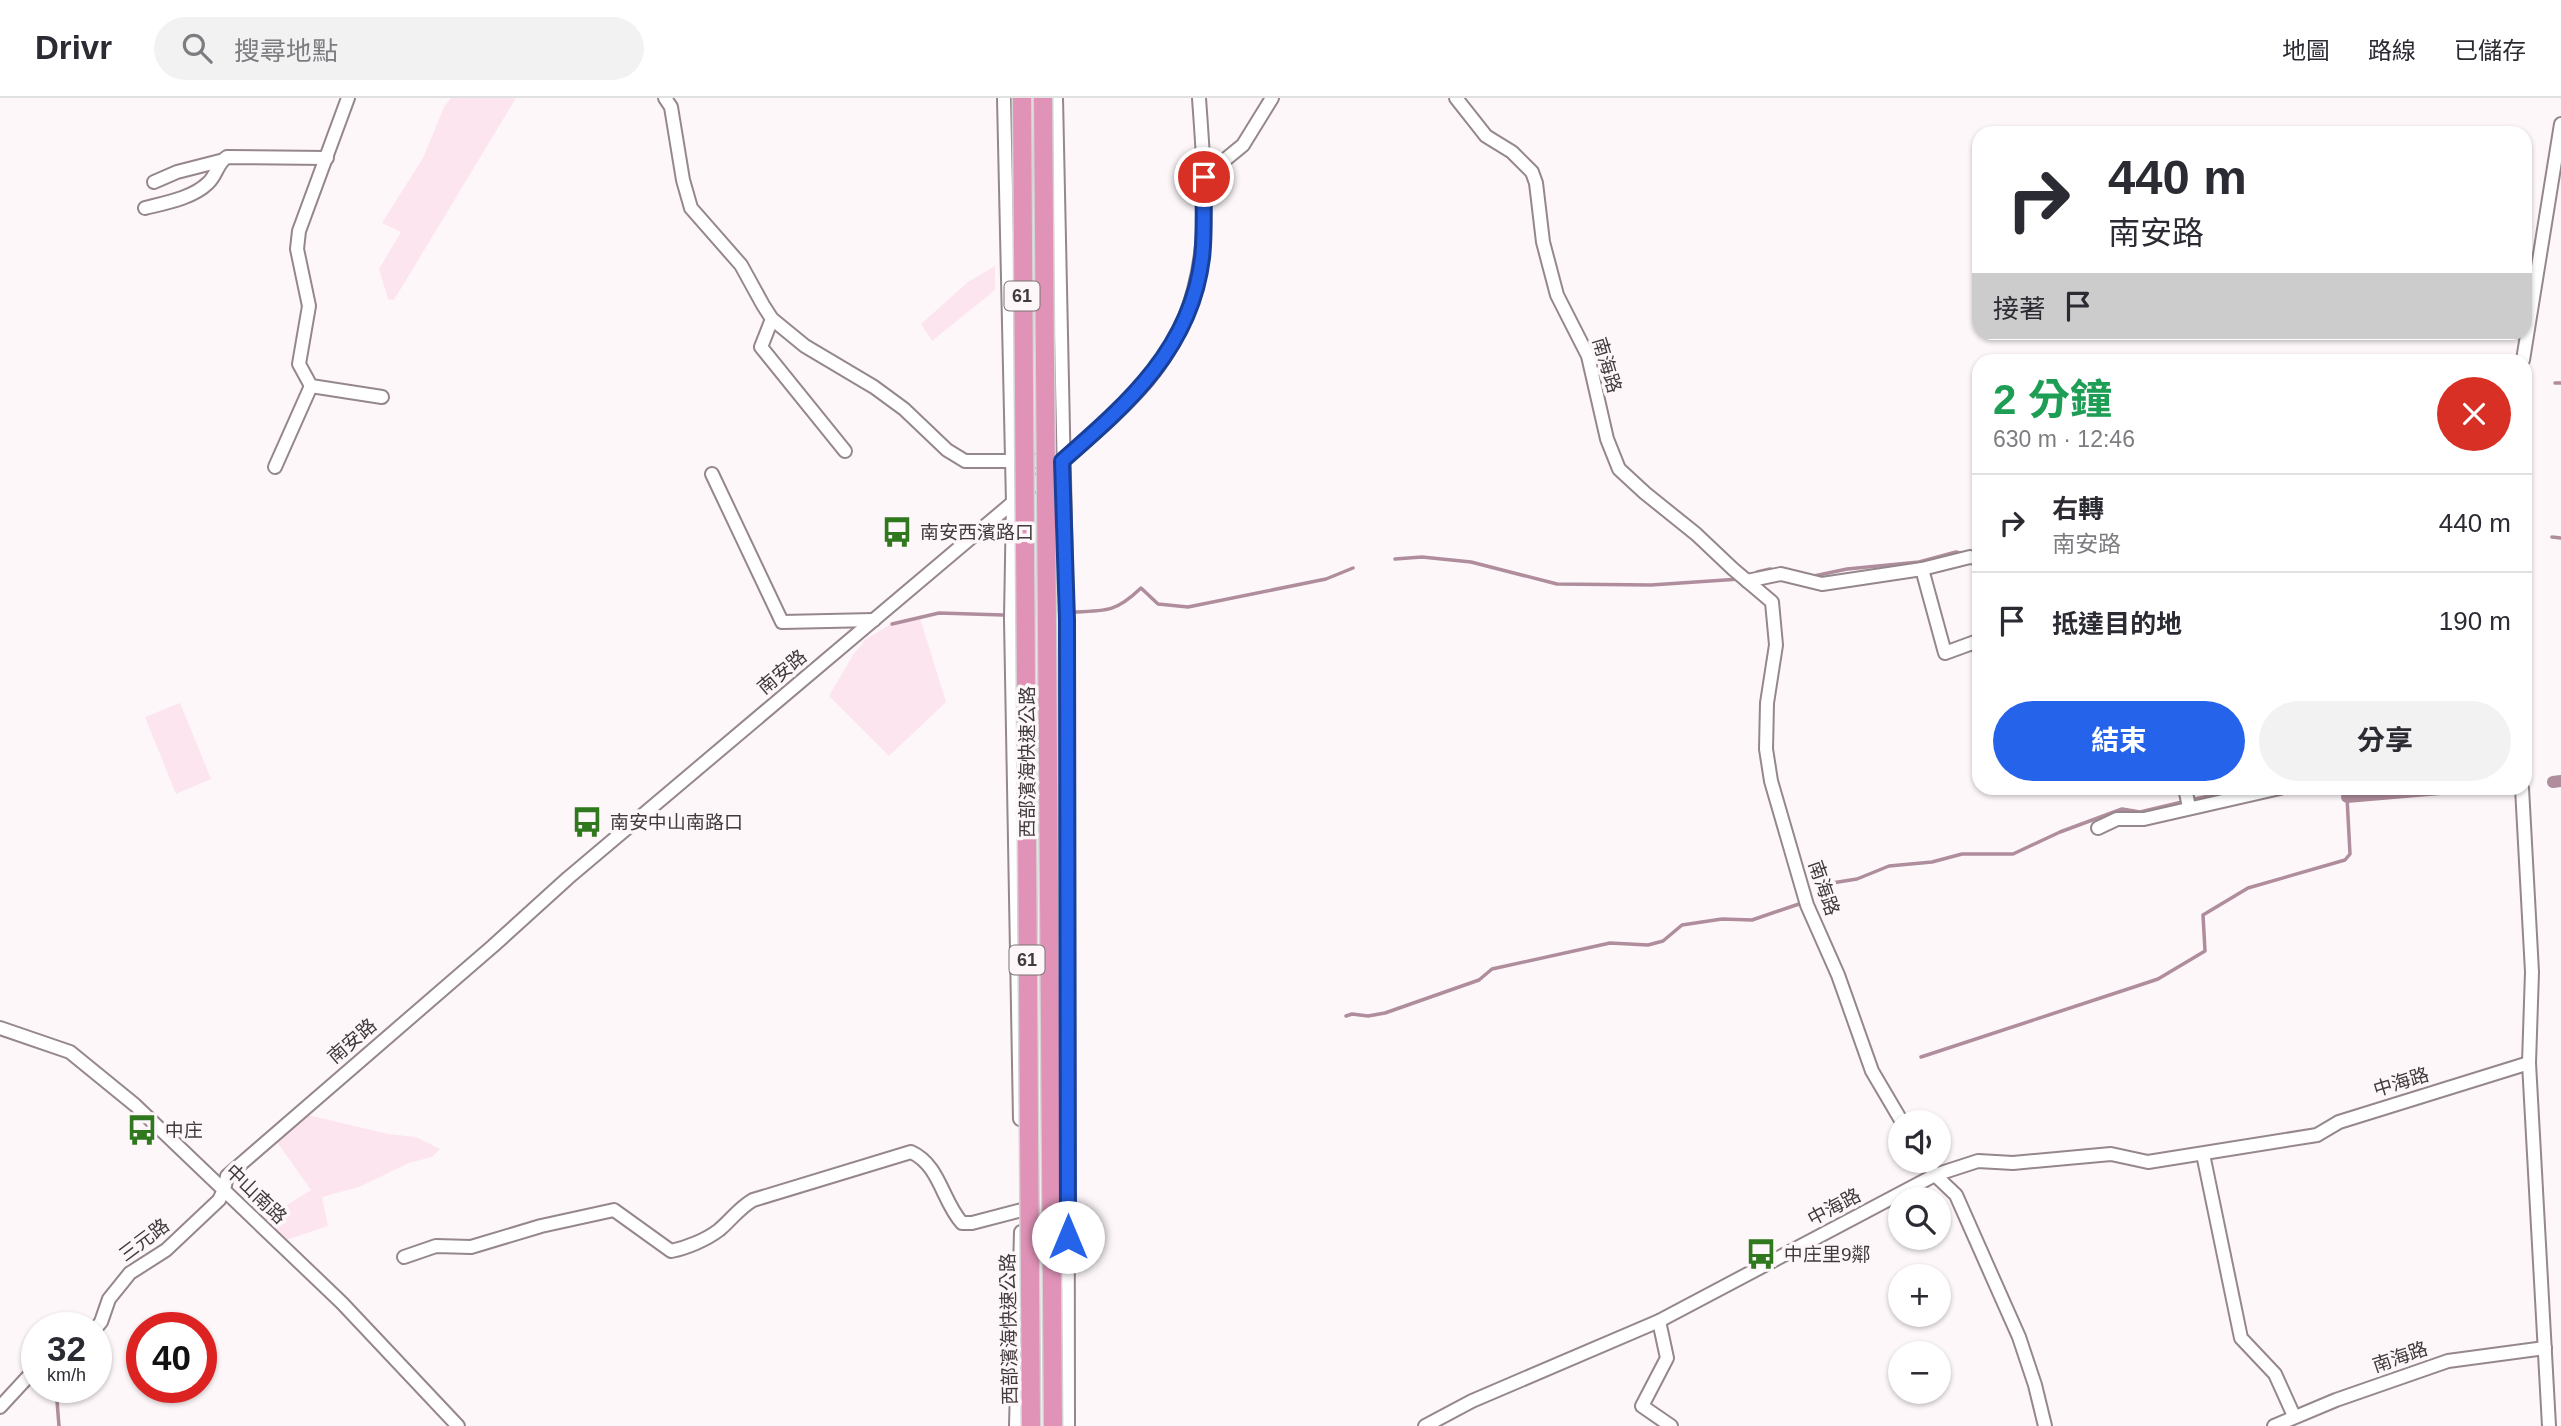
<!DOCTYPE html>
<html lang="zh-TW">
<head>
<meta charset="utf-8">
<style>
  body { margin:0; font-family:Helvetica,"Noto Sans TC",sans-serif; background:#f2f2f3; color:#2b2b33; height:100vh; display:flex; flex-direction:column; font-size:26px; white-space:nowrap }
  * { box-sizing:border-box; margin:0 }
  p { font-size:23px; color:#7c7c81 }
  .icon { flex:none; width:38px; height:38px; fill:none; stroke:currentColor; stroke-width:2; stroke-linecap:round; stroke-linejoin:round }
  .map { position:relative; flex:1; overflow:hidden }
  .details { position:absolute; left:1972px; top:256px; width:560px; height:441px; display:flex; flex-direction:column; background:#fff; border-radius:21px; box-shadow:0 2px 5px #0004 }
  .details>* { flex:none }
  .guide { position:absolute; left:1972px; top:28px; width:560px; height:214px; border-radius:21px; box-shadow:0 2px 5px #0004; background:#fff; color:#2b2b33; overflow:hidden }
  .tools { position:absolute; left:1888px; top:1012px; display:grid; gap:14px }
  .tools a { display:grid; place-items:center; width:63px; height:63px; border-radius:50%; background:#fff; box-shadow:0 2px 5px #0004; font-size:35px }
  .speed { position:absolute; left:21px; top:1214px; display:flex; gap:14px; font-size:35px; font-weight:700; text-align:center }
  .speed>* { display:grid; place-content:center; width:91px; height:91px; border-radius:50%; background:#fff; box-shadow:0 2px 5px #0004; line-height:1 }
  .speed small { font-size:18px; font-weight:400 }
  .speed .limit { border:10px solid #d22; background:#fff; color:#111 }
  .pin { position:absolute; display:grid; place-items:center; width:60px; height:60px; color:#fff; margin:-30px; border:4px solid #fff; border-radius:50%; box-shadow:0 2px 7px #0007 }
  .me { position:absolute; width:77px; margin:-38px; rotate:0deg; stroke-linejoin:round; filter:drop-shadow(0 0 5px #0008) }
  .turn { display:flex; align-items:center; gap:24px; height:147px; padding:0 21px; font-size:32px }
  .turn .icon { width:91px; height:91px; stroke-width:2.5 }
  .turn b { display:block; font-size:49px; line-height:60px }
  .then { display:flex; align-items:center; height:66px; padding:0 21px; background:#0003; gap:14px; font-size:26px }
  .round { display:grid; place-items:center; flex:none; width:74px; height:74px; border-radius:37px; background:#f2f2f3 }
  .summary { display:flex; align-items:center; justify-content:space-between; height:119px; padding:0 21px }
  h1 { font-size:42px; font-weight:700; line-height:52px; color:#1e9e55 }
  .action { display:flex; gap:14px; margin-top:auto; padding:14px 21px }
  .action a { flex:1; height:80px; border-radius:42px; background:#2563eb; color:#fff; font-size:28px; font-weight:700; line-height:80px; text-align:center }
  .action a+a { background:#f2f2f3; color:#2b2b33 }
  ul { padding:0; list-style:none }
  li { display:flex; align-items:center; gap:21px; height:98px; padding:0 21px; border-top:2px solid #e1e1e2 }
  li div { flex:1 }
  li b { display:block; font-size:26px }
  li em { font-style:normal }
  header { display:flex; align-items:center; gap:42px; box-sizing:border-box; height:98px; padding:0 35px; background:#fff; border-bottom:2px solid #e1e1e2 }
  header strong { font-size:33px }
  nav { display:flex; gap:38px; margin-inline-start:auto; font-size:24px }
  .search { width:490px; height:63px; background:#f2f2f3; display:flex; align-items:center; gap:18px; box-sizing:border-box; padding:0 24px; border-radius:38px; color:#7c7c81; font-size:26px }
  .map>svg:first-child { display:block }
  .built { fill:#fde5ef }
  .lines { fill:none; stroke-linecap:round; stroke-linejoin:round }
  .stream { stroke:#af8d9c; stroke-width:3.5 }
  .canal { stroke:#af8d9c; stroke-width:12 }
  .minor-casing { stroke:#95878c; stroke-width:16 }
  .minor { stroke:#fff; stroke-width:12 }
  .highway-bridge-casing { stroke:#d5d4d4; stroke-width:21; stroke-linecap:butt }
  .highway-bridge { stroke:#e093b7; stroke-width:18 }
  .route-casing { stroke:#184099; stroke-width:18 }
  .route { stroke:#2563eb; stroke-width:12 }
  .labels { text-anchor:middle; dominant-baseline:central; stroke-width:7; stroke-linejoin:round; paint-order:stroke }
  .shield { fill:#fdf7f9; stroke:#797375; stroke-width:2 }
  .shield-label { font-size:18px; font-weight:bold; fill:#413b3d }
  .street-label { font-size:19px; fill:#413b3d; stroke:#fdf7f9 }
  .poi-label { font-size:19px; fill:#413b3d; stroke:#fdf7f9; text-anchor:start }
</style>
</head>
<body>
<header>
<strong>Drivr</strong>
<div class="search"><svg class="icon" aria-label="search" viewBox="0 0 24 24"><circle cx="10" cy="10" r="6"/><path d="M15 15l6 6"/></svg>搜尋地點</div>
<nav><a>地圖</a><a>路線</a><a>已儲存</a></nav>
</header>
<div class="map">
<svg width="2561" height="1328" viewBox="0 0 2561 1328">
  <rect width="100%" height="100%" fill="#fdf7f9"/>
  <!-- built -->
  <g class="built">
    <path d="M451,0H516L394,202L388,201L379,171L401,134L382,125L423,60L444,9Z"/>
    <path d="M995,168V192L932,243L921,226L968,184Z"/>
    <path d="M920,520L946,604L889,658L829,598L853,557L866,541L893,525Z"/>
    <path d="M180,605L211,681L176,696L145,619Z"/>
    <path d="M304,1016L388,1036L416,1039L440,1051L432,1059L409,1065L359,1089L322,1099L328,1128L283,1143L261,1123L311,1092L275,1041Z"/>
  </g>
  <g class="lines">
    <!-- stream -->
    <g class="stream">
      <path d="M2555,285H2561"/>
      <path d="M2552,439L2561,440"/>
      <path d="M1395,461L1422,459L1471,464L1557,486L1651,487L1740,481"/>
      <path d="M1757,474L1770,471L1776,473"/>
      <path d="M1814,478L1847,471L1919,464L1956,454L1964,456"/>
      <path d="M1075,514C1108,513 1117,513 1141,490L1158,506L1188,509L1326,481L1353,470"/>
      <path d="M892,526L939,515L1003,517"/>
      <path d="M2195,701L2245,690"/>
      <path d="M1832,785L1857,781L1889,768L1932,764L1962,756H2013L2060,734L2122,711L2140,714L2182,704"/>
      <path d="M1346,918L1352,916L1368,918L1385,915L1479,882L1492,871L1610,845L1648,847L1663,843L1682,827L1722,821L1752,822L1799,806"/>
      <path d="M1921,959L2140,887L2158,881L2205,853L2203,817L2248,790L2345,762L2350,756L2347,699L2340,690"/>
      <path d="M56,1290L59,1328"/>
    </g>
    <!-- canal -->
    <g class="canal">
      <path d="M2553,684L2561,683"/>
      <path d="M2347,699L2452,690"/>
    </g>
    <defs>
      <g id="minor">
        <path d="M348,0L299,133L297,151L309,208L299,266L311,288L382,299"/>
        <path d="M665,0L671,9L683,82L691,110L741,167L763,207L772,221L805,248L874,289L904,311L947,352L965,363H1052"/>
        <path d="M1004,0L1013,405L1011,521L1020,1021"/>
        <path d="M1056,0L1067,522L1068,1328"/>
        <path d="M1456,0L1486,38L1512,54L1532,74L1536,85L1543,144L1557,197L1588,258L1607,341L1619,371L1645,395L1696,436L1733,471L1772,504L1776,547L1767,605L1766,651L1771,683L1807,807L1838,877L1872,973L1902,1024"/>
        <path d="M1204,79L1243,47L1272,0"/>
        <path d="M154,84L177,74L220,63"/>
        <path d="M145,110C165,105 193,100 208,85C217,77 217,65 227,59L327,60"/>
        <path d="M772,221L761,249L845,353"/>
        <path d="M2523,262L2561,26"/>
        <path d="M275,369L311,288"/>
        <path d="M712,376L782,524L874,522"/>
        <path d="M1922,471L1945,555L1975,544L1979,551"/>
        <path d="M1747,483L1781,476L1822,486L1922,471L1970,459L1979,461"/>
        <path d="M2185,690L2189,709"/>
        <path d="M2522,690L2532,874L2529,965L2549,1328"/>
        <path d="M2098,730L2117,721H2144L2280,690"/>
        <path d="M0,930L70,954L135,1007L342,1205L458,1328"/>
        <path d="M2203,1056L2241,1240L2275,1276L2294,1318"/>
        <path d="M1926,1062L1935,1077L1956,1097L1991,1176L2019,1239L2035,1287L2045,1328"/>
        <path d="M404,1159L436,1148L471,1149L541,1128L614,1112L671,1153C686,1150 706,1142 719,1132C731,1122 739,1110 753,1102L911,1054C940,1067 942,1103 962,1125H972L1022,1112"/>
        <path d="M1659,1223L1667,1260L1642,1308L1671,1328"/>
        <path d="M96,1230L101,1224L109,1201L130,1175L166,1152L219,1102L224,1092L227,1078L493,848L568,780L1062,363C1092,337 1123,312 1148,282C1217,199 1206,100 1199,0"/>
        <path d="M0,1309L37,1269"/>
        <path d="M1016,1328L1021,1134"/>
        <path d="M1425,1328L1472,1303L1659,1223L1935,1077L1978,1063L2013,1065L2111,1056L2148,1064L2317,1037L2339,1024L2529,965"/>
        <path d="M2274,1328L2336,1302L2448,1263L2545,1250"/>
      </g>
    </defs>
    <!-- minor casing -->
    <use href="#minor" class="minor-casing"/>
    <!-- minor -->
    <use href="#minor" class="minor"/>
    <defs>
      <g id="highway-bridge">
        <path d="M1022,0L1031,1328"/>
        <path d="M1043,0L1053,1328"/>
      </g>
    </defs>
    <!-- highway-bridge casing -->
    <use href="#highway-bridge" class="highway-bridge-casing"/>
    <!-- highway-bridge -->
    <use href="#highway-bridge" class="highway-bridge"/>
  </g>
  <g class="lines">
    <defs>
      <path id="route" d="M1068,1139L1067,522L1062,363C1127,306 1191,251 1202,160C1205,134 1203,106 1204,79"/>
    </defs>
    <!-- route casing -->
    <use href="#route" class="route-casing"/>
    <!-- route -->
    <use href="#route" class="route"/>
  </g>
  <!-- icons -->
  <defs>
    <symbol id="bus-bare" viewBox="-9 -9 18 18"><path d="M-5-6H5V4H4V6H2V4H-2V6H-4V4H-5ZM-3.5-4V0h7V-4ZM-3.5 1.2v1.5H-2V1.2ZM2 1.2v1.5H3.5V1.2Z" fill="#2f781d" stroke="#fdf7f9" stroke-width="2.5" paint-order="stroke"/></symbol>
  </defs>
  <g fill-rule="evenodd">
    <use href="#bus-bare" x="875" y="412" width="44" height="44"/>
    <use href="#bus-bare" x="565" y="702" width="44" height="44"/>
    <use href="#bus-bare" x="120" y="1010" width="44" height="44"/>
    <use href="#bus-bare" x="1739" y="1134" width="44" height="44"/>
  </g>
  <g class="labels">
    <!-- shield labels -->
    <g class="shield">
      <rect x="1004.5" y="183.5" width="35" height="29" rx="5"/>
      <rect x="1009.5" y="847.5" width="35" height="29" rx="5"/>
    </g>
    <g class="shield-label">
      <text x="1022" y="198">61</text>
      <text x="1027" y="862">61</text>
    </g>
    <!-- street labels -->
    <g class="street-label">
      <text transform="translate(1607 267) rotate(73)">南海路</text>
      <text transform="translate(782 574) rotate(-40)">南安路</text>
      <text transform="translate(1027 664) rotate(-90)">西部濱海快速公路</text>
      <text transform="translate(1824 790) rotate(71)">南海路</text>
      <text transform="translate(352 943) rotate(-41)">南安路</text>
      <text transform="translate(2401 984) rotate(-17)">中海路</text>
      <text transform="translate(256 1096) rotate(44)">中山南路</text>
      <text transform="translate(1834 1109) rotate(-28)">中海路</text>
      <text transform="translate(144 1142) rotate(-37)">三元路</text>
      <text transform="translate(1009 1231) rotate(-91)">西部濱海快速公路</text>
      <text transform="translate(2400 1259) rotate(-19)">南海路</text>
    </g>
    <!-- poi labels -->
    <g class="poi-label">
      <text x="920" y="434">南安西濱路口</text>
      <text x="610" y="724">南安中山南路口</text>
      <text x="165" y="1032">中庄</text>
      <text x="1784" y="1156">中庄里9鄰</text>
    </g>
  </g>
</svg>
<div class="tools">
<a><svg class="icon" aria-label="sound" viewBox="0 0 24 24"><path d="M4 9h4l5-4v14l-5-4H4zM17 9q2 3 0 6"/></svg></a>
<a><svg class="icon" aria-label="search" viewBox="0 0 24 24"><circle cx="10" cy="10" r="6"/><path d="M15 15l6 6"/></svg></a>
<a>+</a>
<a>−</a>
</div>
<div class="speed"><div>32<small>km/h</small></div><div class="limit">40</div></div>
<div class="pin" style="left:1204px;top:79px;background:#d93025"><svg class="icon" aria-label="arrive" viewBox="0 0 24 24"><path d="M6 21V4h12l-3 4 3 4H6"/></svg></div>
<svg class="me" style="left:1068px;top:1139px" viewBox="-20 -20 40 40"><circle r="19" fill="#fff"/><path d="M0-13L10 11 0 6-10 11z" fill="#2563eb"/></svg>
<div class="guide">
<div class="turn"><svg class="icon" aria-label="right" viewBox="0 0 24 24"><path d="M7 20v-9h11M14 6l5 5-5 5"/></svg><div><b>440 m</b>南安路</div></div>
<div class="then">接著<svg class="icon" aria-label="arrive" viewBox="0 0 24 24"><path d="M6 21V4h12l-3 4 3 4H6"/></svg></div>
</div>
<section class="details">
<div class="summary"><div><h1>2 分鐘</h1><p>630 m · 12:46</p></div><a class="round" style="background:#d93025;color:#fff"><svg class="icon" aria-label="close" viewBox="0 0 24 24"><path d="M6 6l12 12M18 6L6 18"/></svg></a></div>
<ul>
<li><svg class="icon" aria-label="right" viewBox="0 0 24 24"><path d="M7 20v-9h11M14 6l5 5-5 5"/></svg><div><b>右轉</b><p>南安路</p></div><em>440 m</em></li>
<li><svg class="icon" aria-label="arrive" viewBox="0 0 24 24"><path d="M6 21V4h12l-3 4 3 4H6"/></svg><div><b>抵達目的地</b></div><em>190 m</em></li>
</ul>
<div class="action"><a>結束</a><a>分享</a></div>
</section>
</div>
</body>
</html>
